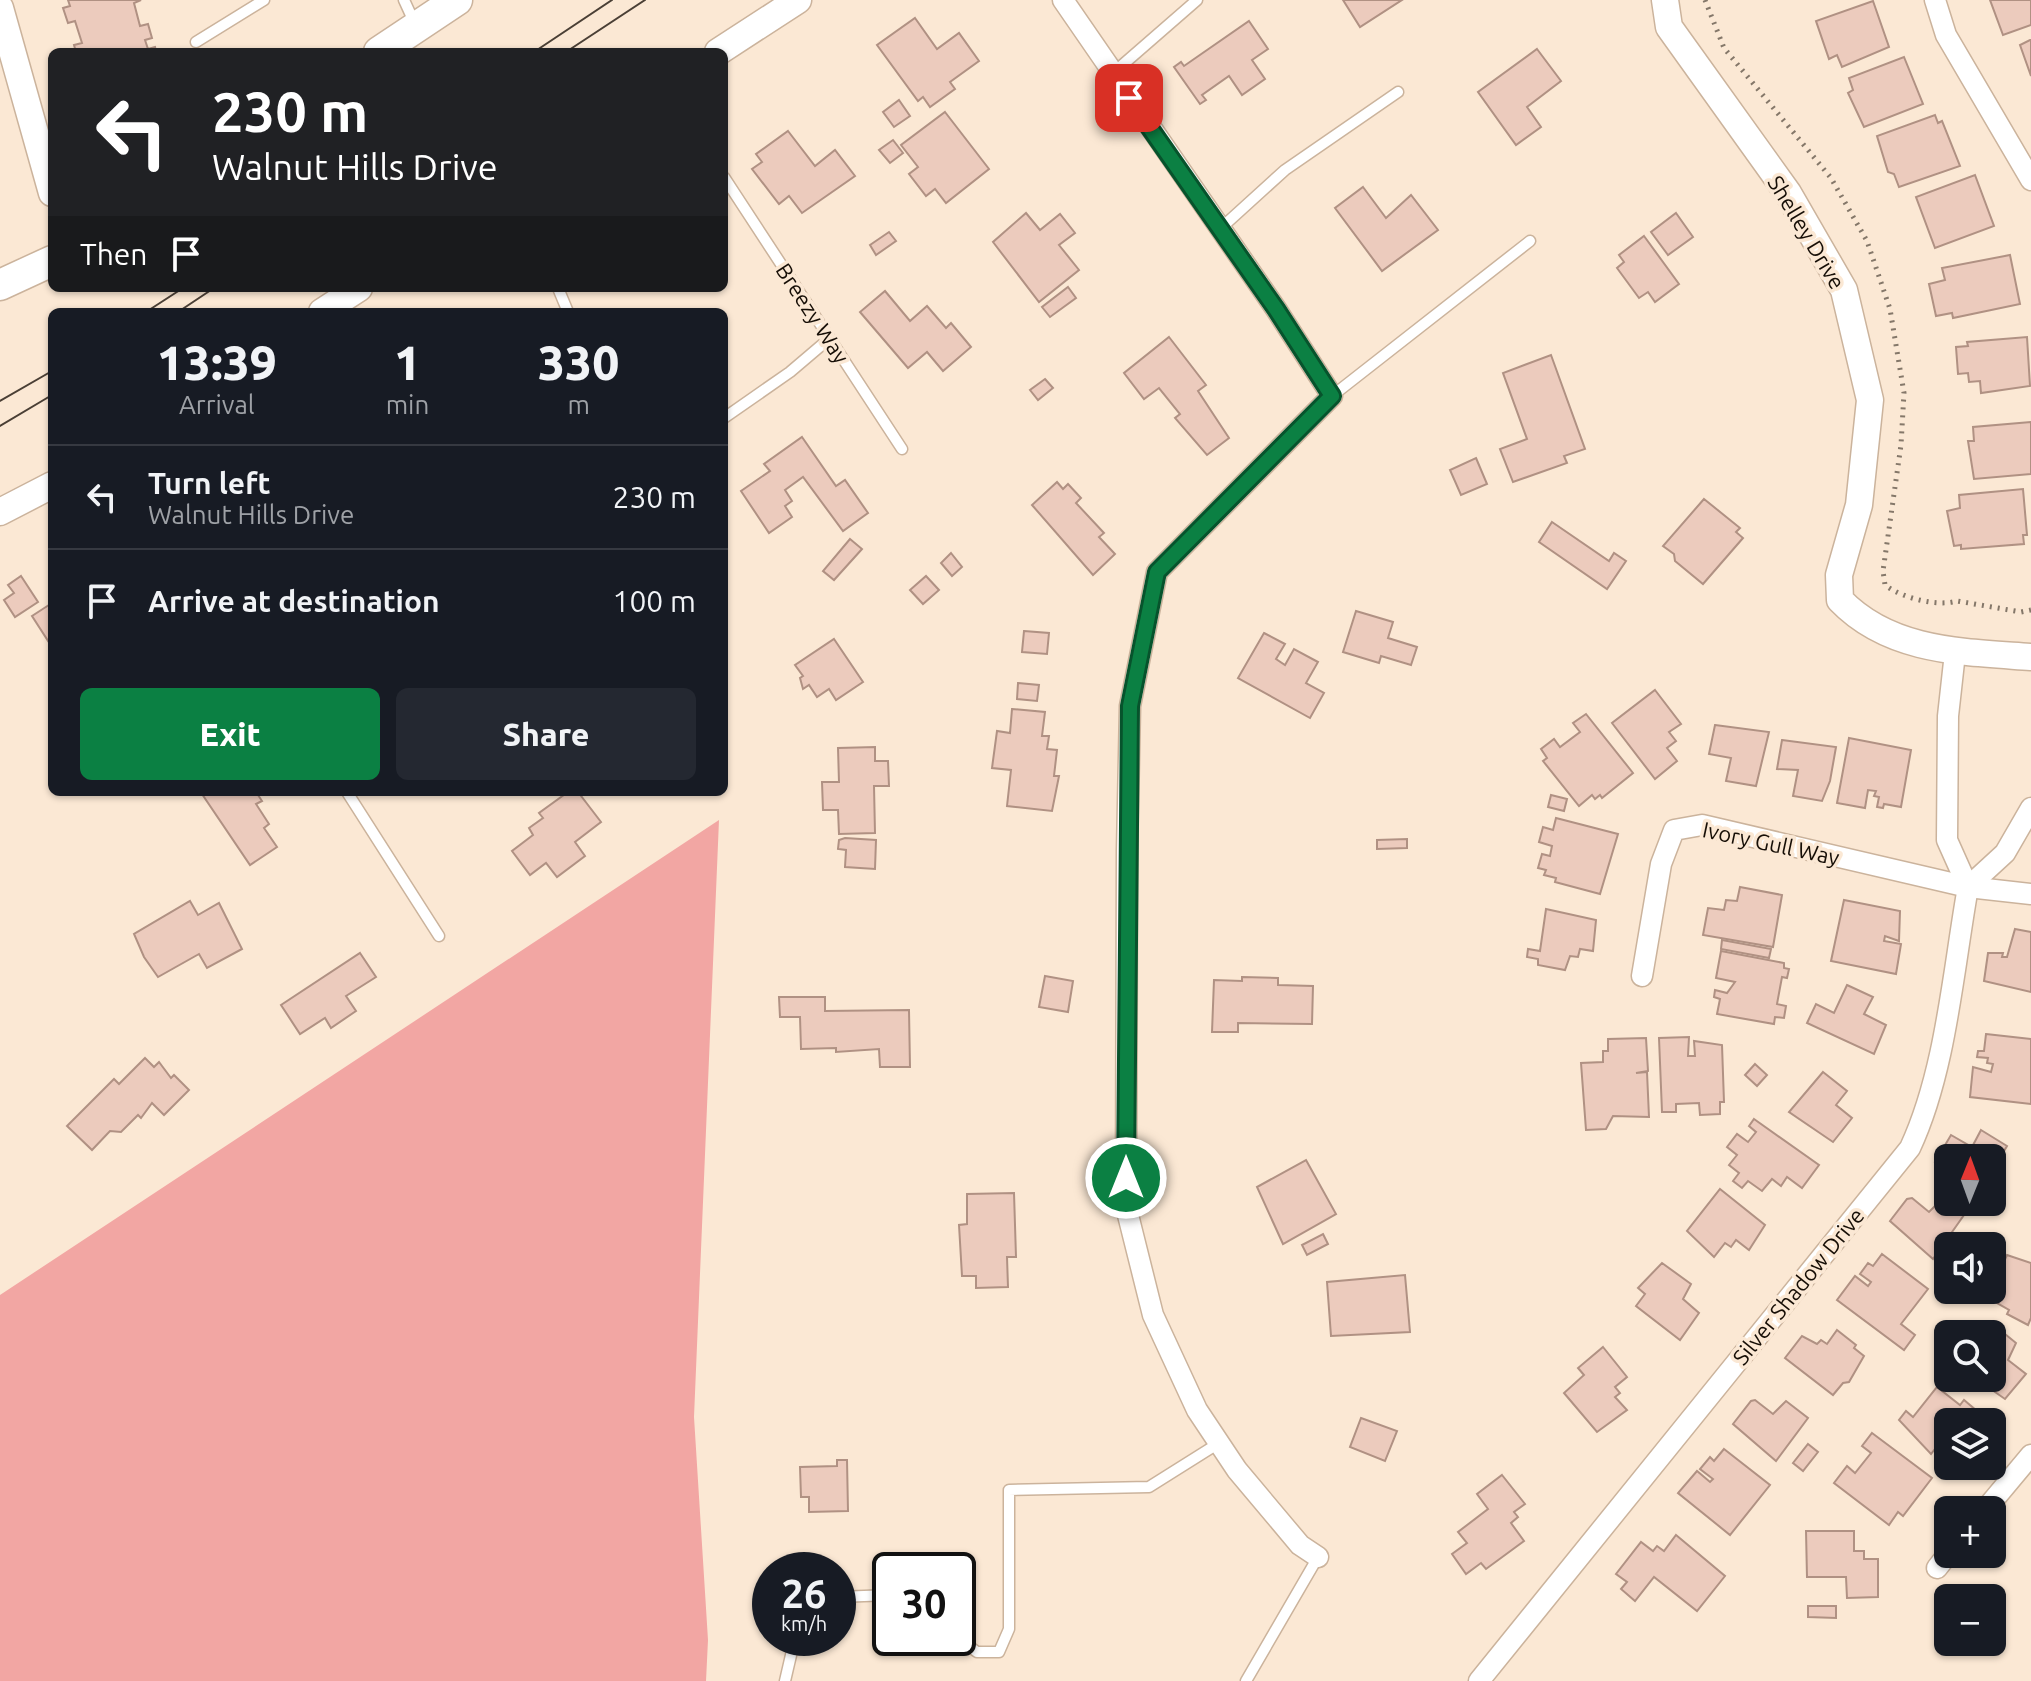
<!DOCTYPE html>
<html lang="en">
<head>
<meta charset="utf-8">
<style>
  body { margin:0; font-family:Ubuntu,sans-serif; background:#242831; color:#f1f3f6; height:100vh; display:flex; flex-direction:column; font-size:30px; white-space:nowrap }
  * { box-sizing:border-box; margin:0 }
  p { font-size:26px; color:#9ea1a6 }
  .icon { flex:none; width:44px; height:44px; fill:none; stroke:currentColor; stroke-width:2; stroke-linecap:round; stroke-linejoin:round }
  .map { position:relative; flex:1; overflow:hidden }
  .panel { position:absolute; left:48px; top:308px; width:680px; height:488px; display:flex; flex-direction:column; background:#171b24; border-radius:12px; box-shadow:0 2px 6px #0004 }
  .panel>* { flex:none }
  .top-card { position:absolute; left:48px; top:48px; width:680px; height:244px; border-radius:12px; box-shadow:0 2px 6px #0004; background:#202124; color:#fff; overflow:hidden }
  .needle { width:52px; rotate:1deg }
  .controls { position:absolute; left:1934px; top:1144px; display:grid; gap:16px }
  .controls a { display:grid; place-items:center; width:72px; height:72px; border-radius:12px; background:#171b24; box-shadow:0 2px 6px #0004; font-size:40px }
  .speed { position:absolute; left:752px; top:1552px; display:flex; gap:16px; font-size:40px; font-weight:700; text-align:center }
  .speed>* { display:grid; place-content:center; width:104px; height:104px; border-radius:50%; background:#171b24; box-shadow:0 2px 6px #0004; line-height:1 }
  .speed small { font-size:20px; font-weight:400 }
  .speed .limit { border:4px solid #111; border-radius:12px; background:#fff; color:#111 }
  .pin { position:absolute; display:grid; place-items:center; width:68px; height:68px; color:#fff; margin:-34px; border-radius:16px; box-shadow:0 4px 12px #0006 }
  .me { position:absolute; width:88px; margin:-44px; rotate:0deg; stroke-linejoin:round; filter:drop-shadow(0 0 6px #0008) }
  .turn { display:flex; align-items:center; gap:28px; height:168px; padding:0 32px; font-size:36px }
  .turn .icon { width:104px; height:104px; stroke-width:2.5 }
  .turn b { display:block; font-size:56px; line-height:68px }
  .then { display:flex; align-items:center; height:76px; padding:0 32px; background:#0003; gap:16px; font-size:30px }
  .eta { display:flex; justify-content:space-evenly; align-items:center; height:136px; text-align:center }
  .eta b { font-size:48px; font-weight:800; line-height:56px }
  .action { display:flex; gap:16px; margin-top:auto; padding:16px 32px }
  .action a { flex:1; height:92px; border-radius:12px; background:#0b8043; color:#fff; font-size:32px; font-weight:800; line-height:92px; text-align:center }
  .action a+a { background:#242831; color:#f1f3f6 }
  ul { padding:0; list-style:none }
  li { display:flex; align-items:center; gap:24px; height:104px; padding:0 32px; border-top:2px solid #363941 }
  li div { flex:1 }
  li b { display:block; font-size:30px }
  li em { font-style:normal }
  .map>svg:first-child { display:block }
  .green { fill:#f2a6a3 }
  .building { fill:#eccbbd; stroke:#b09183; stroke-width:2 }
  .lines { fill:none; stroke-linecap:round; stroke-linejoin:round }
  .service-casing { stroke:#cbb39c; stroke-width:13 }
  .minor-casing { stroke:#cbb39c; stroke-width:23 }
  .tertiary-casing { stroke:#cbb39c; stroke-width:29 }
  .secondary-casing { stroke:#cbb39c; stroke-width:33 }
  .path { stroke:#847769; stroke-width:5; stroke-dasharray:2 6; stroke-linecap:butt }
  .service { stroke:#fff; stroke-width:10 }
  .minor { stroke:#fff; stroke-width:20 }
  .tertiary { stroke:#fff; stroke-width:26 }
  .secondary { stroke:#fff; stroke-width:30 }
  .tram { stroke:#4a3f35; stroke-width:2 }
  .route-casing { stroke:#07532c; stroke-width:20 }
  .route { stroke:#0b8043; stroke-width:14 }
  .labels { text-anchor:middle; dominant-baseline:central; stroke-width:7; stroke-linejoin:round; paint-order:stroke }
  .street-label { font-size:22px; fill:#160e06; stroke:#fbe8d4 }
</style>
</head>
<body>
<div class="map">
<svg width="2031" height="1681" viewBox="0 0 2031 1681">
  <rect width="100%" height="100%" fill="#fbe8d4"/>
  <!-- green -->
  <path class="green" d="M719,820L694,1417L708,1640L706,1681H0V1295Z"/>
  <!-- building -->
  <g class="building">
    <path d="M68,0H141L134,3L140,26L148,24L152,38L145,40L148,49L155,47L156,52H76L74,45L82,43L75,21L68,23L63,8L70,6Z"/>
    <path d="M1343,0H1402L1360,27Z"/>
    <path d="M1990,0H2031V25L2003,35Z"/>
    <path d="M1873,1L1889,47L1842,67L1837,55L1829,59L1816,21Z"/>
    <path d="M915,18L937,49L959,33L979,61L950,82L955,89L930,107L923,97L918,101L877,45Z"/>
    <path d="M1249,21L1268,49L1252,60L1265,79L1242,95L1229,76L1202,95L1206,100L1200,104L1174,67L1181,62L1184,66Z"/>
    <path d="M2030,40H2031V76L2020,45Z"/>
    <path d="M1537,49L1561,81L1527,107L1541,127L1516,145L1478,92Z"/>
    <path d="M1904,57L1923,104L1864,127L1848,93L1853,90L1849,78Z"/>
    <path d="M899,100L910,116L894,127L883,112Z"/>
    <path d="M945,112L989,169L946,203L935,189L926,196L909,174L918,167L901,145Z"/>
    <path d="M1935,115L1938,123L1942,121L1960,166L1899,187L1894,174L1888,172L1877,136Z"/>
    <path d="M788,131L815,166L835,150L855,176L802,213L789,196L779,204L752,169L762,162L756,154Z"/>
    <path d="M893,140L903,153L890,163L879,150Z"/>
    <path d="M1975,175L1994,226L1935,248L1916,197Z"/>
    <path d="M1363,187L1386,218L1411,195L1438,230L1382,271L1335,208Z"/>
    <path d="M1026,213L1040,230L1060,214L1075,233L1059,245L1079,270L1039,302L993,242Z"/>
    <path d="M1676,213L1693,237L1668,255L1651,232Z"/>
    <path d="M889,232L896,241L876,255L870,245Z"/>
    <path d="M1644,236L1679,284L1655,302L1648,292L1639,298L1617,268L1624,262L1619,255Z"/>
    <path d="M2010,255L2020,304L1953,318L1952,313L1936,316L1929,284L1945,280L1942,268Z"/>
    <path d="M1068,287L1076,298L1050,317L1042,307Z"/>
    <path d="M885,291L910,321L927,306L946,328L951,323L971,347L943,371L927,352L908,368L860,312Z"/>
    <path d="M1169,337L1206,385L1198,391L1229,438L1207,455L1175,418L1180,414L1159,388L1144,399L1124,373Z"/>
    <path d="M2027,337L2030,386L1981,393L1980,381L1969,382L1968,373L1958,374L1956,347L1968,346L1967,342Z"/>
    <path d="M1551,355L1585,449L1564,456L1567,463L1513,482L1500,449L1527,439L1503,373Z"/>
    <path d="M1045,379L1053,388L1038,400L1030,390Z"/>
    <path d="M2031,422V474L1974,479L1968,441H1974L1973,427Z"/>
    <path d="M802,437L836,486L845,480L868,513L843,531L803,477L785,490L792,501L785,506L792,517L769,533L741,491L770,471L764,464Z"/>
    <path d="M1476,458L1487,484L1461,495L1450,470Z"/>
    <path d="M1057,482L1063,489L1068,484L1081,498L1076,503L1104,533L1099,537L1115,554L1093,575L1032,505Z"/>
    <path d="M2023,489L2027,535H2023L2024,544L1961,549V545L1954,546L1947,511L1960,508L1959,495Z"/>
    <path d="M1704,499L1740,528L1736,532L1743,538L1703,584L1675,561L1674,554L1663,546Z"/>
    <path d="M1552,522L1609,561L1614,553L1626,561L1607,589L1539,542Z"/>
    <path d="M850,539L862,549L834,580L823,571Z"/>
    <path d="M951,553L962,567L952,576L941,563Z"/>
    <path d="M21,576L38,602L15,617L4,600L14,593L8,585Z"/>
    <path d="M926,576L939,590L923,604L910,590Z"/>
    <path d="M52,603V647L32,616Z"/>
    <path d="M1356,611L1393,622L1388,638L1417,647L1411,665L1381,656L1379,663L1343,652Z"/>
    <path d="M1024,631L1049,633L1047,654L1022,652Z"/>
    <path d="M1264,633L1285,644L1276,659L1285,665L1294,649L1318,662L1306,683L1324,693L1310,718L1238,678Z"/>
    <path d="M834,639L863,682L836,700L829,689L817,697L809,685L803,689L800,678L803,676L795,665Z"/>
    <path d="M1018,683L1039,685L1037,701L1017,699Z"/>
    <path d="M1655,690L1681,724L1669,732L1676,741L1667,748L1677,761L1655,779L1612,723Z"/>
    <path d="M1012,709L1045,712L1042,736H1049L1047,749L1057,750L1054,776H1059L1052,811L1007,806L1011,770L992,768L997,731L1010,733Z"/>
    <path d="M1586,714L1633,773L1602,798L1600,795L1595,799L1592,795L1579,806L1543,761L1547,758L1541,749L1554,739L1560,747L1580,732L1573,723Z"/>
    <path d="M1715,725L1769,732L1756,786L1726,781L1731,758L1709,754Z"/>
    <path d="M1849,738L1911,750L1901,807L1884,804L1883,808L1877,807L1879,797L1874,796L1876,791L1868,790L1865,808L1837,803Z"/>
    <path d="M1782,740L1836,747L1830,781L1822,801L1793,796L1798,770L1777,769Z"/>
    <path d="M875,747V761H888L889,786H874L875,833L839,834L838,810H823L822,782H839L838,748Z"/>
    <path d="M205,792H256L262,801L256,804L269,824L264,828L277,847L250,865L202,794Z"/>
    <path d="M568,792H578L601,822L575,842L585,856L557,877L546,863L530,875L512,851L533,835L529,828L543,818L539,813Z"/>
    <path d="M1551,795L1567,799L1564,811L1548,807Z"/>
    <path d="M1556,818L1618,834L1600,894L1555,882L1556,878L1544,875L1546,870L1538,868L1542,854L1550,856L1552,846L1539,842L1543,827L1553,830Z"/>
    <path d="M845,838L876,840L875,869L845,867L846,850L838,849L839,840Z"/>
    <path d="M1407,839V848L1377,849V840Z"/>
    <path d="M1740,887L1782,895L1773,947L1703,935L1708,908L1724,910L1726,900L1737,901Z"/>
    <path d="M1844,900L1900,911L1899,941L1885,936L1884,941L1901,944L1896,974L1831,961Z"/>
    <path d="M190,901L198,915L219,903L242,949L207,968L199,954L158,977L144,957L134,934Z"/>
    <path d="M1546,909L1596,920L1593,951L1580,949L1578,957L1570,956L1565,970L1538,965V959L1527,957L1528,949L1540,951Z"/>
    <path d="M2015,929L2031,932V992L1984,981L1988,953H2003L2002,957H2007Z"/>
    <path d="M1722,940L1771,949L1769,958L1721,949Z"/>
    <path d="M1721,951L1784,963V968L1789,969L1787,978L1782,977L1777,1004L1786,1006L1784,1018L1775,1017L1774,1024L1717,1014L1720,999L1714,997L1715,990L1727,993L1735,982L1716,978Z"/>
    <path d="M360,953L376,977L346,996L356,1011L331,1028L325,1018L300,1034L281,1005Z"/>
    <path d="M1045,976L1073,981L1068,1012L1039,1007Z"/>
    <path d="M1242,977L1278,978V985L1313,986L1312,1024L1238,1023V1032H1212L1214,980L1242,981Z"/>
    <path d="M1847,985L1873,997L1864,1014L1886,1025L1874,1054L1807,1023L1816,1004L1834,1013Z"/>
    <path d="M779,997H825V1011L909,1010L910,1067H880L879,1049L836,1052V1048L801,1049L800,1017H780Z"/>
    <path d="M1986,1034L2031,1039V1104L1970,1097L1973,1067L1991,1072L1993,1064L1987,1063L1988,1058L1977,1057L1978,1051H1984Z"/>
    <path d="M1689,1037L1688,1056H1695L1694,1041L1722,1045L1724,1102H1720V1114L1700,1115L1699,1103L1676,1104V1112H1662L1659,1038Z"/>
    <path d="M1646,1038L1648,1071L1636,1073L1647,1072L1649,1117L1613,1116L1606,1129L1586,1130L1581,1063L1603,1062V1051H1608V1039Z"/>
    <path d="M145,1058L154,1067L159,1062L171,1078L174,1075L189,1090L164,1115L152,1103L141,1118L138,1115L121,1132L110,1131L92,1150L67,1126L114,1079L119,1084Z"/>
    <path d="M1755,1064L1767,1075L1757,1086L1745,1075Z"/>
    <path d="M1823,1072L1847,1091L1836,1105L1852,1118L1833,1142L1789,1112Z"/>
    <path d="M1754,1119L1819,1165L1802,1188L1787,1177L1781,1186L1772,1179L1762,1191L1748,1181L1742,1188L1733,1181L1739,1173L1729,1165L1737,1155L1727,1147L1737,1134L1748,1142L1756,1132L1749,1126Z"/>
    <path d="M1981,1130L2007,1146L1992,1171V1158H1948V1170L1935,1162L1951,1135L1972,1147Z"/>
    <path d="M1306,1160L1336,1214L1283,1244L1257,1187Z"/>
    <path d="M1720,1189L1765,1225L1749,1250L1736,1240L1731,1247L1725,1243L1714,1257L1687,1231Z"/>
    <path d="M1014,1193L1016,1257H1007L1008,1287L976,1288V1276H962L959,1225L967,1224V1194Z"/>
    <path d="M1912,1198L1929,1212L1942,1199L1964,1215L1933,1259L1890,1221L1907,1199Z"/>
    <path d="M1323,1234L1328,1244L1307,1255L1302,1245Z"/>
    <path d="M1882,1254L1928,1289L1901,1324L1915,1335L1904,1350L1837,1300L1855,1276L1868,1286L1871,1282L1860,1274L1868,1263L1873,1266Z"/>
    <path d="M2007,1255L2031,1263V1318L2028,1325L2007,1314L2009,1310L1990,1299L2003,1272L2000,1270Z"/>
    <path d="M1662,1263L1691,1284L1683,1299L1699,1313L1680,1340L1636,1306L1645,1294L1638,1288Z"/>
    <path d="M1405,1275L1410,1332L1331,1336L1327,1282Z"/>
    <path d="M1994,1325L2016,1343L2008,1360L2026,1374L2005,1399L1975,1378H1992V1334H1987Z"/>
    <path d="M1837,1330L1856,1345L1854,1348L1864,1356L1849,1382L1843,1383L1833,1395L1785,1358L1802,1336L1817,1344L1821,1340L1827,1344Z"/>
    <path d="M1603,1347L1627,1377L1615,1387L1620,1393L1615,1397L1627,1410L1597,1432L1564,1393L1584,1375L1578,1368Z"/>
    <path d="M1937,1387L1960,1405L1964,1400L1983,1416L1979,1420L1982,1422H1948V1442L1942,1440L1931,1454L1899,1420L1906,1411L1913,1417Z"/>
    <path d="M1755,1400L1773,1414L1786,1401L1808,1418L1776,1461L1733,1424L1751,1401Z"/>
    <path d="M1361,1418L1397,1431L1385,1461L1350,1447Z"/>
    <path d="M1872,1433L1932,1478L1903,1516L1898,1512L1889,1525L1834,1483L1847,1466L1855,1473L1871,1453L1862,1446Z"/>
    <path d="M1808,1444L1818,1452L1803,1471L1793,1463Z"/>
    <path d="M1724,1449L1770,1485L1730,1535L1678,1493L1697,1471L1710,1482L1713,1479L1700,1469L1710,1457L1714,1461Z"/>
    <path d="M837,1460H847L848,1511L809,1512V1497H801L800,1467L837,1466Z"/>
    <path d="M1502,1475L1525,1504L1514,1512L1518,1517L1511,1523L1524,1541L1486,1569L1481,1563L1466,1574L1452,1554L1467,1543L1458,1532L1488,1509L1477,1494Z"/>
    <path d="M1806,1531H1854V1551H1864V1559H1878V1597L1847,1598L1846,1577H1807Z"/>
    <path d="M1676,1535L1725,1576L1697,1611L1654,1577L1635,1601L1621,1589L1627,1582L1616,1574L1641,1542L1653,1551L1657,1546L1664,1551Z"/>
    <path d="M1808,1606H1836V1618L1808,1617Z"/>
  </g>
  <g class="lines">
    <defs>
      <g id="service">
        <path d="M404,0L415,24"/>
        <path d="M196,42L264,0"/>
        <path d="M1112,74L1197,0"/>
        <path d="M724,177L902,449"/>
        <path d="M1220,229L1285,170L1398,92"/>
        <path d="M558,288L568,312"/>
        <path d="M1332,396L1530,241"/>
        <path d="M724,418L790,372L830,338"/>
        <path d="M347,792L439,936"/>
        <path d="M838,1597L890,1595"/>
        <path d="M958,1638L977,1652H999L1009,1629V1490L1149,1487L1219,1443"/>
        <path d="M785,1681L795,1638"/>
        <path d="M1246,1681L1318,1557"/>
      </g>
      <g id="minor">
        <path d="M1063,0L1276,309L1332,396L1157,572L1130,706L1127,851L1126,1207L1153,1315L1197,1410L1237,1470L1300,1545L1318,1557"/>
        <path d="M1935,0L1946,35L2031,180"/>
        <path d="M1955,653L1948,716L1947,840L1968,887"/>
        <path d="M1968,887L2005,853L2031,808"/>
        <path d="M1642,976L1661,864L1674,830L1702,825L1968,887L2031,894"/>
        <path d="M1985,1510L2031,1455"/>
        <path d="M1937,1568L1948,1554"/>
        <path d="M1479,1681L1910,1148C1946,1071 1953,971 1968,887"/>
      </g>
      <g id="tertiary">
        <path d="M1665,0L1669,27L1788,193L1844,290L1870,400L1859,505L1839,575L1840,600C1890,652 1963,652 2031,657"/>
        <path d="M0,8L52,193"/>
        <path d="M718,52L798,0"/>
        <path d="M322,312L359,288"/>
        <path d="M0,512L52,485"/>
      </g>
      <g id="secondary">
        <path d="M379,52L457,0"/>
        <path d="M0,285L52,261"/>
      </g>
    </defs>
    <!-- service casing -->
    <use href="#service" class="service-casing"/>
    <!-- minor casing -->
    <use href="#minor" class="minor-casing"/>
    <!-- tertiary casing -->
    <use href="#tertiary" class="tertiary-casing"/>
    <!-- secondary casing -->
    <use href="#secondary" class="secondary-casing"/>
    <!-- path -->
    <path class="path" d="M1705,0L1724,48L1831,178L1867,241L1890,309L1904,393L1901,445L1883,571L1885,585C1902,598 1937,607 1957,601L2021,612L2031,610"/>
    <!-- service -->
    <use href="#service" class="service"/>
    <!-- minor -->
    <use href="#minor" class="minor"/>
    <!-- tertiary -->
    <use href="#tertiary" class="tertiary"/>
    <!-- secondary -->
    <use href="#secondary" class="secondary"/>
    <!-- tram -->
    <g class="tram">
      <path d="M534,52L612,0"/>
      <path d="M566,52L645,0"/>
      <path d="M146,312L183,288"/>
      <path d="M178,312L214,288"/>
      <path d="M0,401L52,371"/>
      <path d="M0,426L52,395"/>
    </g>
  </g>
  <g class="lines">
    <defs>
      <path id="route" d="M1126,1178L1130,706L1157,572L1332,396L1276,309L1129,98"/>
    </defs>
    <!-- route casing -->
    <use href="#route" class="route-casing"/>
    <!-- route -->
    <use href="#route" class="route"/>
  </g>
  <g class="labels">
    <!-- street labels -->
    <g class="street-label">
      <text transform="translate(1807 232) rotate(59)">Shelley Drive</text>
      <text transform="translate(813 313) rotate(57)">Breezy Way</text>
      <text transform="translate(1771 843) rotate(12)">Ivory Gull Way</text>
      <text transform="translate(1798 1286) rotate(-51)">Silver Shadow Drive</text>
    </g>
  </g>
</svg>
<div class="controls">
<a><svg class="needle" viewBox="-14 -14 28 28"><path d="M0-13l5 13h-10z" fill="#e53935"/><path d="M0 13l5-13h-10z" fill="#9ea1a6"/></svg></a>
<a><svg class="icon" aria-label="sound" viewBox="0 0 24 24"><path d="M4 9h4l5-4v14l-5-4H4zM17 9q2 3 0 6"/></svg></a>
<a><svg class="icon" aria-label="search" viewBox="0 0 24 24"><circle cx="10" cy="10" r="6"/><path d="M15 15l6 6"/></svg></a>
<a><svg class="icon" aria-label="layers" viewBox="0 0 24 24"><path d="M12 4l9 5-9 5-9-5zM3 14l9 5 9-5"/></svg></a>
<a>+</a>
<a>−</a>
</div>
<div class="speed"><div>26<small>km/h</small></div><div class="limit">30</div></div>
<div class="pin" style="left:1129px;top:98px;background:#d93025"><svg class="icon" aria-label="arrive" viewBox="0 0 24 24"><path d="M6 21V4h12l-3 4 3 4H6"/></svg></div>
<svg class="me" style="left:1126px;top:1178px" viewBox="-20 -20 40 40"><circle r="17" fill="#0b8043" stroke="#fff" stroke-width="3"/><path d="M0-11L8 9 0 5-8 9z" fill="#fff"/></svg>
<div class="top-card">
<div class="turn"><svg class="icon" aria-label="left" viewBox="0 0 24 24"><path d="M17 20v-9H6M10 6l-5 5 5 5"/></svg><div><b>230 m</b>Walnut Hills Drive</div></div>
<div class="then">Then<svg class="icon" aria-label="arrive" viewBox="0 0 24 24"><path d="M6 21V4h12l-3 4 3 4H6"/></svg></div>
</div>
<section class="panel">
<div class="eta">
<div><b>13:39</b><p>Arrival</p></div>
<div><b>1</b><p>min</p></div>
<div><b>330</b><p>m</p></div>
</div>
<ul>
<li><svg class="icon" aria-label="left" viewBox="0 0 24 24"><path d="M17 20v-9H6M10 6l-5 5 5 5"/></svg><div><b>Turn left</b><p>Walnut Hills Drive</p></div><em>230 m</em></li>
<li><svg class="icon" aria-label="arrive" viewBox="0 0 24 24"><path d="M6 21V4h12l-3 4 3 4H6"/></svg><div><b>Arrive at destination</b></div><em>100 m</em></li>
</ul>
<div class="action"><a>Exit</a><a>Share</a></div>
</section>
</div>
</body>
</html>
